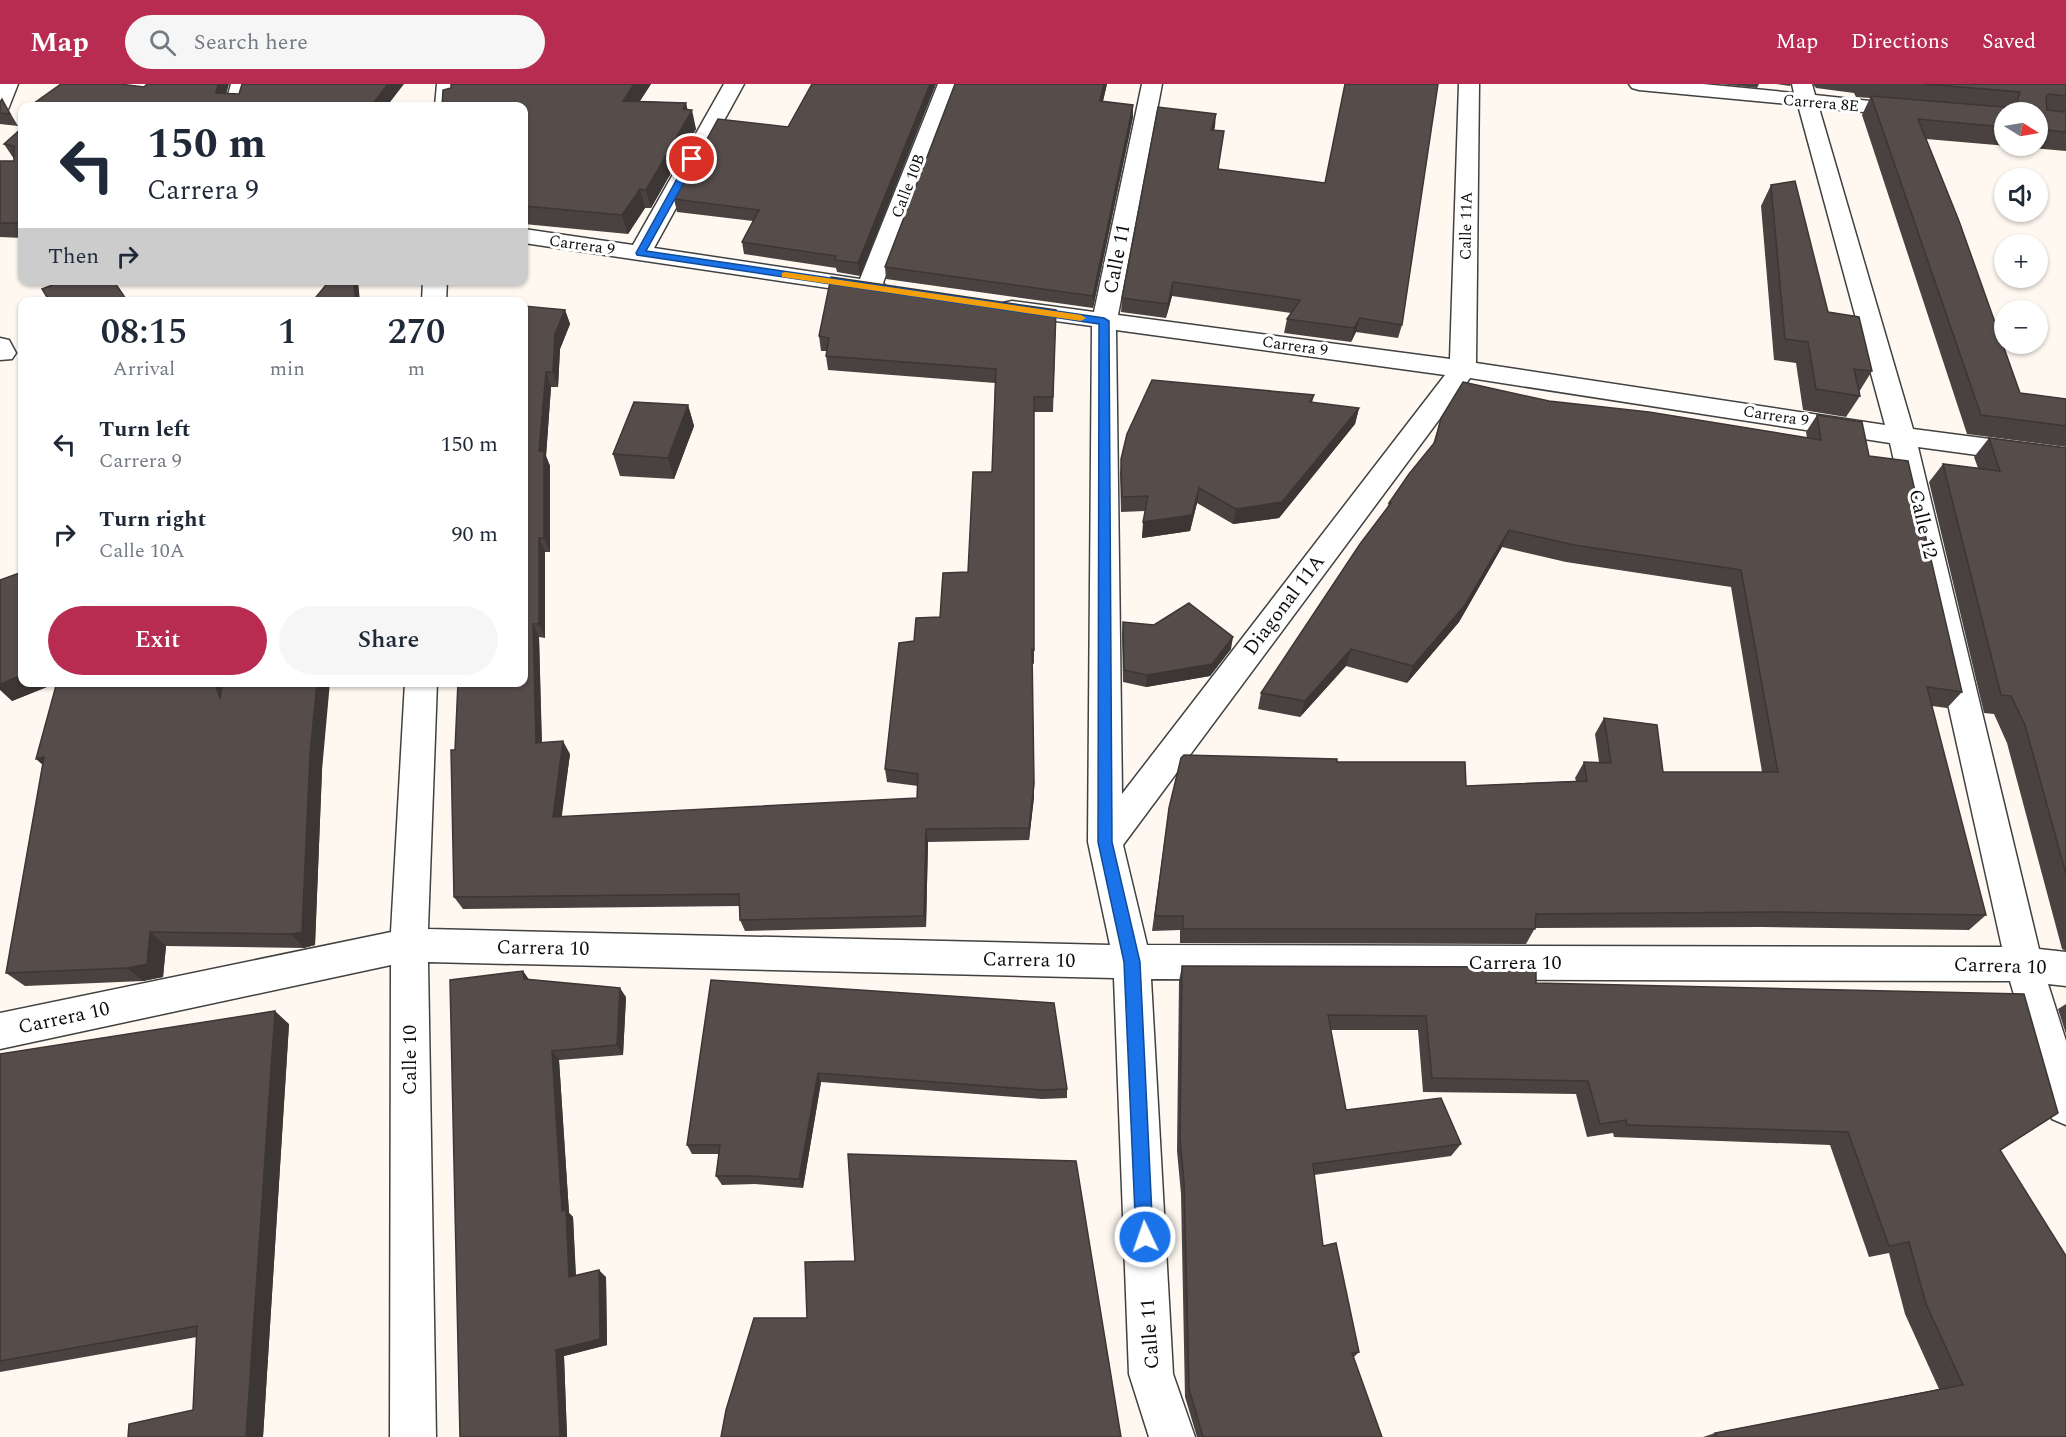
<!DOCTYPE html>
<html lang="en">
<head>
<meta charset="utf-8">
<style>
  body { margin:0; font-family:Spectral,serif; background:#f6f6f7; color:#1f2937; height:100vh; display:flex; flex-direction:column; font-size:22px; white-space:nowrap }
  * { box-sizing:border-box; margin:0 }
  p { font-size:20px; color:#747a83 }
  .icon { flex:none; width:33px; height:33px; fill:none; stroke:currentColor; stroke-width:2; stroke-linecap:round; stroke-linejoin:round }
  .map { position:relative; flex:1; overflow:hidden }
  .drawer { position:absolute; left:18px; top:213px; width:510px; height:390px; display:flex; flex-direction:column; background:#fff; border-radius:12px; box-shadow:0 2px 4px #0004 }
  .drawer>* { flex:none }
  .top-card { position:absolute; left:18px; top:18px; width:510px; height:183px; border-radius:12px; box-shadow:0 2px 4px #0004; background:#fff; color:#1f2937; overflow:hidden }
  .needle { width:39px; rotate:101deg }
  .fabs { position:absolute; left:1994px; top:18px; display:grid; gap:12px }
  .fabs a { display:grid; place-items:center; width:54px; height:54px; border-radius:50%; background:#fff; box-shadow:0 2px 4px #0004; font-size:30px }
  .pin { position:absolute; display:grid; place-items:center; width:51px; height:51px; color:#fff; margin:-26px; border:3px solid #fff; border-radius:50%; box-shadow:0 2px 6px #0007 }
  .me { position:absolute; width:66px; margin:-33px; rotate:357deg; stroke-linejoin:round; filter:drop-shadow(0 0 4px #0008) }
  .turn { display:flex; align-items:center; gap:21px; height:126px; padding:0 30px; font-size:27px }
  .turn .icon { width:78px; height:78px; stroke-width:2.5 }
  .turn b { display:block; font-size:42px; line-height:51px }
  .then { display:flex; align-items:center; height:57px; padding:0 30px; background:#0003; gap:12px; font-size:22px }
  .eta { display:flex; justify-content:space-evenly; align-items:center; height:102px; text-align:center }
  .eta b { font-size:36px; font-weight:600; line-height:42px }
  .button { display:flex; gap:12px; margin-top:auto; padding:12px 30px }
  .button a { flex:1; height:69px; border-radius:36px; background:#b82c51; color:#fff; font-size:24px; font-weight:600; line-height:69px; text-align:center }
  .button a+a { background:#f6f6f7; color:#1f2937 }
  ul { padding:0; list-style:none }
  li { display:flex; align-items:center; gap:18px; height:90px; padding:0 30px }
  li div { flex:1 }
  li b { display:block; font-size:22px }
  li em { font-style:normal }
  header { display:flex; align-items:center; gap:36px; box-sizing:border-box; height:84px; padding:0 30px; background:#b82c51; color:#fff }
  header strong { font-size:28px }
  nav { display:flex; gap:33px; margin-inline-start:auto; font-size:21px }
  .search { width:420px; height:54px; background:#f6f6f7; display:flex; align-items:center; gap:15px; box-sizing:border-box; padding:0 21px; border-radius:33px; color:#747a83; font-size:22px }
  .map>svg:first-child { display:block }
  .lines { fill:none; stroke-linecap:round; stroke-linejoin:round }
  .minor-casing { stroke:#414141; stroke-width:3 }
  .minor { fill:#fff; fill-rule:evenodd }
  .wall { fill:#4a4240; fill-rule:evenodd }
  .shaded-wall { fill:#3c3634 }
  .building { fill:#564d4b; stroke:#3c3634; stroke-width:1.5 }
  .route { fill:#1a73e8; stroke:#114b97; stroke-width:1.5 }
  .slow { fill:#f59e0b }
  .labels { text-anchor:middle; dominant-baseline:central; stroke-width:6; stroke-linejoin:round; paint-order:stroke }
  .far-street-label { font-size:16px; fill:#0e0e0e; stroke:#fff }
  .street-label { font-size:20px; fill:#0e0e0e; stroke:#fff }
</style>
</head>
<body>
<header>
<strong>Map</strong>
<div class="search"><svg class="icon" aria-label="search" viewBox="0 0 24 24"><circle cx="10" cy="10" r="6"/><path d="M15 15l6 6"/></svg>Search here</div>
<nav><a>Map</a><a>Directions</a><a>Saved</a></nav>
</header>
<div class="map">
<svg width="2066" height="1353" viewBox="0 0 2066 1353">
  <rect width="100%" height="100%" fill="#fef8f0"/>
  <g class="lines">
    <defs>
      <g id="minor">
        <path d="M0,0H18L7,28L0,30Z"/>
        <path d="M231,0H251L245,22H225Z"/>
        <path d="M437,0H457L455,22H435Z"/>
        <path d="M724,0H744L654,164L860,195L938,0H958L883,199L887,204L884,209L875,211L524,159V145L633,161Z"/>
        <path d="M1142,0H1162L1118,231L1450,275L1459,0H1479L1476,279L1885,341L1798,21L1639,6L1632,4L1629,0H1703L1794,9L1792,0H1812L1815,11L1916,22L1919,26L1916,30L1909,32L1819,24L1913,345L2066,365V383L1918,363L2039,865L2066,868V902L2048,900L2066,957V1041L2052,1035L2046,1022L2010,897L1151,895L1173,1290L1195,1353H1149L1129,1290L1114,894L428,878L436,1353H390L391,881L0,965V929L391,848L405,598H437L428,845L1110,861L1088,758L1092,242L1012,231L1003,229L1000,224L1003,219L1012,217L1094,228ZM1116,246L1445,291L1122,710ZM1470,294L1890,359L2002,863L1147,861L1123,761Z"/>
        <path d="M423,196H447L446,218H422Z"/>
        <path d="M0,254L9,256L16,269L12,275L0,276Z"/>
      </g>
    </defs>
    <!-- minor casing -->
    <use href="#minor" class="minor-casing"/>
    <!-- minor -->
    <use href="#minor" class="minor"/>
  </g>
  <!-- wall -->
  <g class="wall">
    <path d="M451,0H651L640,17L686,19L687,26L696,45L651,124H645L628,150L524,140V22L451,4Z"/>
    <path d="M936,0L860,192L837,188L836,184L744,170L742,158L753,137L677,128L674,115L788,43Z"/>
    <path d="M955,0H1107L1103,17L1133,33L1093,224L886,195L885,183Z"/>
    <path d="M1719,0H1759L1757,4Z"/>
    <path d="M1776,0H1791L1790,2Z"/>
    <path d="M1813,0H2066V67L1926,55L2020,309L2066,315V363L1967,350L1862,31L1870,14L1856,13L1854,9L1816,4ZM2004,28H2037V62H2004Z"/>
    <path d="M2,15L18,42L0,40V18Z"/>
    <path d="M1215,43L1214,46L1222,61L1218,85L1402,241L1398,254L1356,248L1351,258L1284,249L1287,235L1291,229L1172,212L1166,234L1121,228L1122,214Z"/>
    <path d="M22,44V154L0,153V77H14V75L4,60Z"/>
    <path d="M1771,101L1828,228L1872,287L1859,308L1860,312L1846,333L1803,326L1796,279L1774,276L1761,122Z"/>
    <path d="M524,222L565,226L570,240L560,265L558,303H551L546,372L550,382V468H545V554L539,553L542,659L570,670L561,733L917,714L918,702L887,698L885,685L914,557L940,533L968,488L992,388L995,299L828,286L826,272L827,267H821L819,252L1056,226L1053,328H1034V580L1032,579L1034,713L1029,756L928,758L926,843L745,847L740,836L739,822L463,825L454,813L455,666Z"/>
    <path d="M1314,311L1312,319L1359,324L1355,340L1279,434L1233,440L1197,419L1190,447L1142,454L1145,427L1121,428L1120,390L1121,375Z"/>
    <path d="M1549,317L1807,354L1806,348L1817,331L1869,372L1962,608L1947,624L1932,622L1986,831L1969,846L1762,843L1535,844L1526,860L1180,859V846L1152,847L1169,724L1337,678L1466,702L1576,697L1575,694L1584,678H1599L1595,650L1604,634L1663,688H1762L1731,503L1566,478L1502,463L1459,538L1407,599L1346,582L1300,633L1258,625L1261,609L1387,424L1389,419L1433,360L1441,334Z"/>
    <path d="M688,321L694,342L674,395L620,392L613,370Z"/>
    <path d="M1989,354L2066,364V867L2062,865L2007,659L1994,630L1984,629L1929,398L1943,380L1978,384L1974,373Z"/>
    <path d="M1123,538L1231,565L1210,592L1146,603L1123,598L1122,550Z"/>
    <path d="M22,598H221L223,602L322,686L315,861L304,864L166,862L163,893L143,897L25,902L6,889L57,599L12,617Z"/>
    <path d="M1182,882L1536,899L2000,1066L2066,1353H1703L1715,1349L1939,1305L1905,1230L1889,1169L1869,1173L1830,1061L1614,1053L1613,1049L1587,1053L1576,1010L1423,1008L1418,946H1330L1346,1026L1461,1060L1451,1072L1314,1091L1323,1162L1359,1268L1353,1274L1382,1353H1197L1185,1313L1181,1110L1177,1067L1179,897Z"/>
    <path d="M523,887L529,896L626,913L623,971L559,976L569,1129L573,1133L576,1191L606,1193L607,1261L564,1272L567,1353H460Z"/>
    <path d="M711,896L1067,1005V1014L1042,1015L821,998L803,1104L755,1100L722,1101L716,1092L719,1070H692L687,1061Z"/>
    <path d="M2066,920V950L2058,925Z"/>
    <path d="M289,940L263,1353H128L193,1326L197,1253L0,1288V970Z"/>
  </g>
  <!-- shaded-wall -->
  <g class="shaded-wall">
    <path d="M218,0H229L223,22L216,9Z"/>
    <path d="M388,0H404L387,22H371Z"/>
    <path d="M634,0H651L628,35L623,17Z"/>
    <path d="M930,0H936L860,192L858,179Z"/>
    <path d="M1104,0H1107L1100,29V17Z"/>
    <path d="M686,19L689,32L692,26L696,45L651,124L646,106Z"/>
    <path d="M1133,21V33L1093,224V212Z"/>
    <path d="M1216,30L1215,43L1210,59L1211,46Z"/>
    <path d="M640,105L645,124L628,150L622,131Z"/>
    <path d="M353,196H358L360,218H356Z"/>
    <path d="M1173,198L1172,212L1166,234L1168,220Z"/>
    <path d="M565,226L570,240L560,265L558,303L553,288L555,250Z"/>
    <path d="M1360,234L1356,248L1351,258L1354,244Z"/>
    <path d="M546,288L551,303L546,372L550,382V468L544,454L539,367Z"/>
    <path d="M688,321L694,342L674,395L668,374Z"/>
    <path d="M1359,324L1355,340L1279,434L1233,440L1236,425Z"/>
    <path d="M1199,404L1197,419L1190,447L1142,454L1143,438Z"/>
    <path d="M1509,446L1502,463L1459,538L1407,599L1413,582Z"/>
    <path d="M539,454L545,468V554L539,540Z"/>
    <path d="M533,540L539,553L542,672L536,659Z"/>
    <path d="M1233,553L1231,565L1210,592L1146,603L1147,591Z"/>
    <path d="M1351,565L1346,582L1300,633L1305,617Z"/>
    <path d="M22,591V598H59L12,617L0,606V600Z"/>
    <path d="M214,598H221L233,630L220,614Z"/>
    <path d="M317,598H330L322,686L315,861L304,864L291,850Z"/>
    <path d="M563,657L570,670L560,746L553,733Z"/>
    <path d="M44,673L53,690L36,675Z"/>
    <path d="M1034,700V713L1029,756V744Z"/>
    <path d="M926,745L928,758L926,843L924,832Z"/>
    <path d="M150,848L166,862L163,893L143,897L127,884Z"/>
    <path d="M523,887L530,897L524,895Z"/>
    <path d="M620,904L626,913L623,971L617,961Z"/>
    <path d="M275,927L289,940L263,1353H246Z"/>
    <path d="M552,967L559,976L569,1129L573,1133L576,1200L569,1193L562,1127Z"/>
    <path d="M818,989L821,998L803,1104L799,1095Z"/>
    <path d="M599,1186L606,1193L607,1261L564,1272L567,1353H560L556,1266Z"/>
  </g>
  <!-- building -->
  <g class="building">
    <path d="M61,0H120L144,3L147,0H218L216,9L239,10L242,0H388L371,22H30Z"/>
    <path d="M451,0H634L623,17L686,19L683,25L692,26L646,106L640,105L622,131L524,122V22H442L443,6L451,4Z"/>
    <path d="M812,0H930L858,179L835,176L836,172L742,158L759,126L674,115L718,35L788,43Z"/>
    <path d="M955,0H1104L1100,17L1133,21L1093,212L885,183Z"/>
    <path d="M1345,0H1438L1402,241L1360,234L1354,244L1287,235L1300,216L1173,198L1168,220L1122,214L1158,23L1216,30L1211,46L1224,47L1218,85L1325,99Z"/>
    <path d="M1924,0H2066V12L2049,10L2046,13L2047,26L2066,28V48L2037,45V28H2004V43L1918,35L1959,137L2020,309L2066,315V342L1981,331L1871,12L2015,24L2020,8Z"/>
    <path d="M2,15L10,30L0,29V18Z"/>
    <path d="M22,44V139H0V77H14V62L4,60Z"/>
    <path d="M1795,97L1828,228L1859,233L1872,287L1854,285L1860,312L1816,305L1808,258L1785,255L1771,101Z"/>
    <path d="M831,193L1056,226L1053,313H1034V566L1032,565L1034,700L1029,744L926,745L924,832L740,836L739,810L454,813L451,666H455L458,598H524V222L565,226L555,250L553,288H546L539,367H544V454H539V540H533L536,659L563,657L553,733L917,714L918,690L885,685L899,559L914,557L916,534L940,533L943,489L968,488L973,388H992L996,285L826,272L829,254L819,252Z"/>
    <path d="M66,196H113L128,218H50L42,205Z"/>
    <path d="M330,196H353L356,218H312Z"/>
    <path d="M1152,296L1314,311L1310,318L1359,324L1282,418L1236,425L1199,404L1192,431L1143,438L1148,412L1122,413L1121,375L1127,350Z"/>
    <path d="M1463,298L1549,317L1649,328L1821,356L1817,331L1862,338L1869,372L1908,377L1962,608L1927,603L1986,831L1776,828L1536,830L1535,845H1183V832H1155L1169,724L1181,674L1184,671L1337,675V678H1465L1466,702L1587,697L1584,678L1611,679L1604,634L1657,641L1663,688H1778L1741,486L1574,461L1509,446L1465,521L1413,582L1351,565L1305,617L1261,609L1360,460L1391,419H1389L1409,390L1435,358L1441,334Z"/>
    <path d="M634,318L688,321L668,374L613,370Z"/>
    <path d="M1989,354L2066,364V790L2025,641L2011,612L2001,611L1943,380L2000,387Z"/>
    <path d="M22,488V591L0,600V496Z"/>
    <path d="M1189,519L1233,553L1212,580L1147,591L1124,586L1123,538L1154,541Z"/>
    <path d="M57,598H214L220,614L223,598H317L310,670L302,848L291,850L150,848L147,880L127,884L6,889L44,673L36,675Z"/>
    <path d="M1182,882L1536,883V899L2024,910L2058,1029L2000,1066L2066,1172V1353H1717L1715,1349L1963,1301L1926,1220L1909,1158L1889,1162L1848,1048L1627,1041L1626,1036L1600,1040L1588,997L1432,994L1426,932L1328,931L1346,1026L1441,1014L1461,1060L1313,1080L1323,1162L1336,1159L1359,1268L1352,1269L1382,1353H1203L1189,1305L1184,1098L1180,1055Z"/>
    <path d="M523,887L524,895L620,904L617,961L552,967L562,1127L566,1126L569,1193L599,1186L600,1255L556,1266L560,1353H460L450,896Z"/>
    <path d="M711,896L1054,919L1067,1005L1042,1006L818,989L799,1095L751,1092H716L720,1061H687Z"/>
    <path d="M275,927L246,1353H128L129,1340L193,1326L197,1242L0,1277V970Z"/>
    <path d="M848,1070L1076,1077L1121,1353H721L726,1326L754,1234H807L805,1178L855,1177Z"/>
  </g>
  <!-- route -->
  <path class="route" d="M692,72L697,75L646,167L1104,234L1109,237L1112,758L1140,878L1153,1153L1151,1159L1145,1161L1139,1159L1136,1153L1124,878L1098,758L1099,240L637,171L636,169L688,75Z"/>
  <!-- slow -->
  <path class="slow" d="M785,188L1081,231L1086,234L1081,237L782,193V189Z"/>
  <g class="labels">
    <!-- far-street labels -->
    <g class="far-street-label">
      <text transform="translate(1821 19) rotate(5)">Carrera 8E</text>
      <text transform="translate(908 102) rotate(-69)">Calle 10B</text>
      <text transform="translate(1466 142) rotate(-89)">Calle 11A</text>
      <text transform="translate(582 161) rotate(8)">Carrera 9</text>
      <text transform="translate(1295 262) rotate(8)">Carrera 9</text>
      <text transform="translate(1776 332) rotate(9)">Carrera 9</text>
    </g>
    <!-- street labels -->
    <g class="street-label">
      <text transform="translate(1117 175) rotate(-79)">Calle 11</text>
      <text transform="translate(1923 440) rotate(77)">Calle 12</text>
      <text transform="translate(1284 521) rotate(-53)">Diagonal 11A</text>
      <text transform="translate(543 864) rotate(1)">Carrera 10</text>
      <text transform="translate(1029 876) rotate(1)">Carrera 10</text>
      <text x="1515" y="879">Carrera 10</text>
      <text transform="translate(2000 882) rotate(2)">Carrera 10</text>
      <text transform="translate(64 934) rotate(-12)">Carrera 10</text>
      <text transform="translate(410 976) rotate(-90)">Calle 10</text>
      <text transform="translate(1150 1250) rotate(-94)">Calle 11</text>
    </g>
  </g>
</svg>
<div class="fabs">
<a><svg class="needle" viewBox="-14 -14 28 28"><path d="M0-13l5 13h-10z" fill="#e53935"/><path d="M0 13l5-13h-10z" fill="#747a83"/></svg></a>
<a><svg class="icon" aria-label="sound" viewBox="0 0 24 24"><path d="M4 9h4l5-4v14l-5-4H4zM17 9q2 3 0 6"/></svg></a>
<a>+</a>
<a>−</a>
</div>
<div class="pin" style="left:692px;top:75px;background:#d93025"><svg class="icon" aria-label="arrive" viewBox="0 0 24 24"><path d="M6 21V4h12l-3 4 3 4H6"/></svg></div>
<svg class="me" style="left:1145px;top:1153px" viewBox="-20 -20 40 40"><circle r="17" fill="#1a73e8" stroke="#fff" stroke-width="3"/><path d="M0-11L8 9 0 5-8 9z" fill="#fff"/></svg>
<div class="top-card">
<div class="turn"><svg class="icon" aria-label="left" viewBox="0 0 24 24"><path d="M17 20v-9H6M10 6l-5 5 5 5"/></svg><div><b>150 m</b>Carrera 9</div></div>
<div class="then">Then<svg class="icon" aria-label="right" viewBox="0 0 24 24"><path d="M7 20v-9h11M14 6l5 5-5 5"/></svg></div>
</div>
<section class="drawer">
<div class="eta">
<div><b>08:15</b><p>Arrival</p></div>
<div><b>1</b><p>min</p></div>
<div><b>270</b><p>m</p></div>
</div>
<ul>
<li><svg class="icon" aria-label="left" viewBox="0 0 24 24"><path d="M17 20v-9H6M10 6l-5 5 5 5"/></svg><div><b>Turn left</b><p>Carrera 9</p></div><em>150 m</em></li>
<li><svg class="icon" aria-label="right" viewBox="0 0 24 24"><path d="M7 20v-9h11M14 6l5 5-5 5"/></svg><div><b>Turn right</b><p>Calle 10A</p></div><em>90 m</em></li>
</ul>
<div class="button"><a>Exit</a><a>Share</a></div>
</section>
</div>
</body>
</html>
